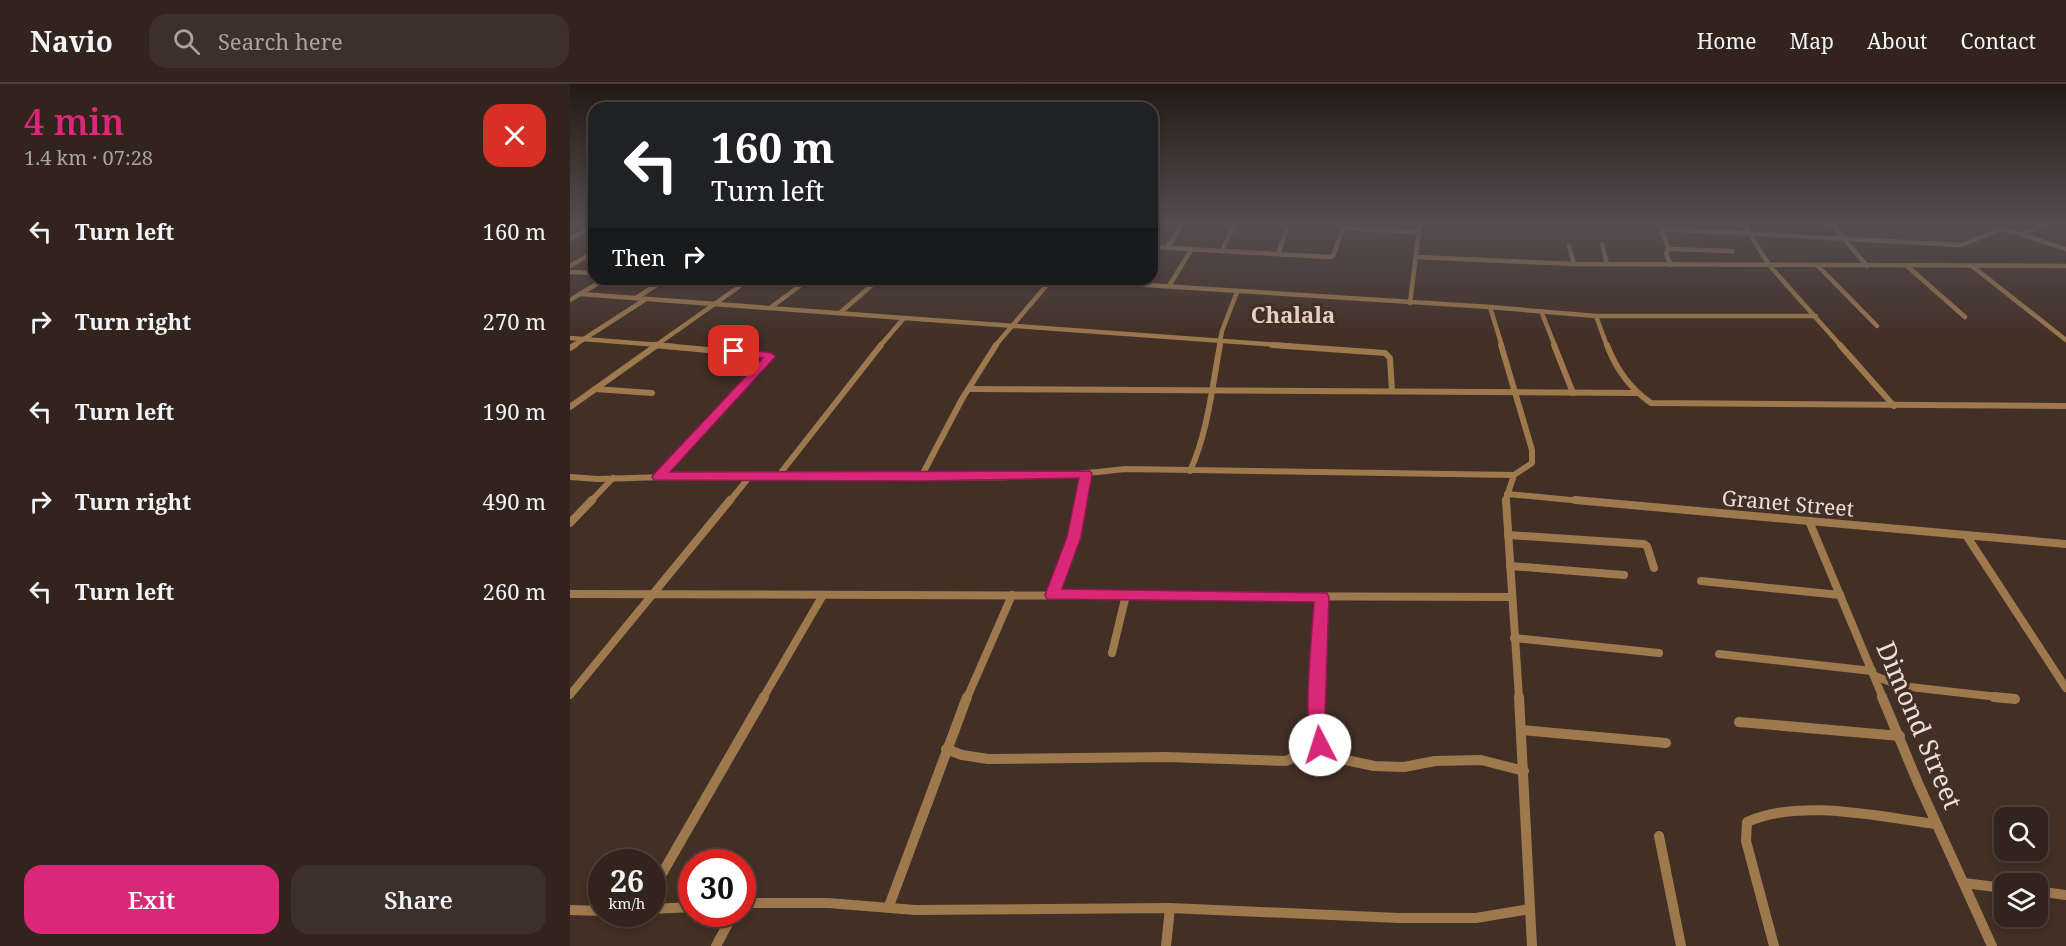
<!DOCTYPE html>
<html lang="en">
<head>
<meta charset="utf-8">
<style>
  body { margin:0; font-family:"Noto Serif",serif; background:#3d2f29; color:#f1f3f6; height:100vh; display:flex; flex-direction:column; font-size:22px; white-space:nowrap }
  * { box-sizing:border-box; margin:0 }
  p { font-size:20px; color:#a8a4a3 }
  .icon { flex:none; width:33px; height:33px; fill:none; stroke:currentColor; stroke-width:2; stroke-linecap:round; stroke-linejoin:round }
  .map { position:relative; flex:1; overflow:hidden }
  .sheet { display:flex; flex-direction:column; background:#32231c; width:570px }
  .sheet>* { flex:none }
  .banner { position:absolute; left:18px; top:18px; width:570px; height:183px; border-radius:18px; box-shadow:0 3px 9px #0003,0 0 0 2px #4d403b; background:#202124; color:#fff; overflow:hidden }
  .controls { position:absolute; left:1424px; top:723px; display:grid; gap:12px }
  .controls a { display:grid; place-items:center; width:54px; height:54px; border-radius:12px; background:#32231c; box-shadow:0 3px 9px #0003,0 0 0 2px #4d403b; font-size:30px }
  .speed { position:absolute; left:18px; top:765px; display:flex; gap:12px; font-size:30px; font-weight:700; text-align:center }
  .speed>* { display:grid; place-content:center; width:78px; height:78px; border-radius:50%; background:#32231c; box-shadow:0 3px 9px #0003,0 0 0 2px #4d403b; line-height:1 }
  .speed small { font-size:15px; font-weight:400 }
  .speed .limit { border:9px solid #d22; background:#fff; color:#111 }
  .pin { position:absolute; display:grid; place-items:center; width:51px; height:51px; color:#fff; margin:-26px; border-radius:12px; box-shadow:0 3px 9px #0006 }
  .me { position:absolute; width:66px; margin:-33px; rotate:355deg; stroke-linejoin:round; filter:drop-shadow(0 0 4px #0008) }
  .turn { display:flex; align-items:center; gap:21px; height:126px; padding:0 24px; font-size:27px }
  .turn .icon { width:78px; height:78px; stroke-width:2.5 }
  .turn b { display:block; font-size:42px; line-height:51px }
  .then { display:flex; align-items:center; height:57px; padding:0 24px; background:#0003; gap:12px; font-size:22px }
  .round { display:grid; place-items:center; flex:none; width:63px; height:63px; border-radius:18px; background:#3d2f29 }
  .headline { display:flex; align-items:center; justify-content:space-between; height:102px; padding:0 24px }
  h1 { font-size:36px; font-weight:600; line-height:45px; color:#db2777 }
  .action { display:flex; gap:12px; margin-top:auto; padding:12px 24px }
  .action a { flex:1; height:69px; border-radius:18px; background:#db2777; color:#fff; font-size:24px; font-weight:600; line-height:69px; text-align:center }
  .action a+a { background:#3d2f29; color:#f1f3f6 }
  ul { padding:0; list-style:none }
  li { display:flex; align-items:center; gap:18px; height:90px; padding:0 24px }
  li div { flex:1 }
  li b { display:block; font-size:22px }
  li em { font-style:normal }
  header { display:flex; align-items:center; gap:36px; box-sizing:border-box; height:84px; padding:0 30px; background:#32231c; border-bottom:2px solid #4d403b }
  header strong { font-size:28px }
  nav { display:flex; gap:33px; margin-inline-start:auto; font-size:21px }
  .search { width:420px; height:54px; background:#3d2f29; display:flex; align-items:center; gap:15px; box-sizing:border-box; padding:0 21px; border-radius:18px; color:#a8a4a3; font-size:22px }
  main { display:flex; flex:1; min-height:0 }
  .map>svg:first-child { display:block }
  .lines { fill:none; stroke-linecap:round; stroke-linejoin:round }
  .minor-far3 { stroke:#9e794d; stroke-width:4.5 }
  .minor-far2 { stroke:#9e794d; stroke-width:6 }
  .minor-far1 { stroke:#9e794d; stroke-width:8 }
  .minor { stroke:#9e794d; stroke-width:10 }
  .route { fill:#db2777; stroke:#8e194d; stroke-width:1.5 }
  .labels { text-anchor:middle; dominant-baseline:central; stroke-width:6; stroke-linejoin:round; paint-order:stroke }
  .street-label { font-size:21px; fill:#ecdfd9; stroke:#422f25 }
  .far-district-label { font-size:22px; font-weight:bold; fill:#e7cfc2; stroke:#422f25 }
  .near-street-label { font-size:26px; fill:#ecdfd9; stroke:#422f25 }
</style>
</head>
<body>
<header>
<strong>Navio</strong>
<div class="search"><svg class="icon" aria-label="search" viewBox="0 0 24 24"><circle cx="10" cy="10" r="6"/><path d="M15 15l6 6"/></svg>Search here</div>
<nav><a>Home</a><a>Map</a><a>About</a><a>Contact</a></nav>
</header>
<main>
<section class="sheet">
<div class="headline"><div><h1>4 min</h1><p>1.4 km · 07:28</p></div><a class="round" style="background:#d93025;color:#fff"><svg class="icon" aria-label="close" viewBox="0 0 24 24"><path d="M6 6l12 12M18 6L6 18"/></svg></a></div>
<ul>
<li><svg class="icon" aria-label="left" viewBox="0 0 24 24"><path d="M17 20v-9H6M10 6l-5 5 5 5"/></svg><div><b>Turn left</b></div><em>160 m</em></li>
<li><svg class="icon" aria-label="right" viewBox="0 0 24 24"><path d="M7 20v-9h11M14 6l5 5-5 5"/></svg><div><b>Turn right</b></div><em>270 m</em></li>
<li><svg class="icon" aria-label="left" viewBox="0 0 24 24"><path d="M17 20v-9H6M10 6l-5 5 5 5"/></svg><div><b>Turn left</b></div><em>190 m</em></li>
<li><svg class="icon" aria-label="right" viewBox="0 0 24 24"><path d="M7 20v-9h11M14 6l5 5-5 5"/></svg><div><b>Turn right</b></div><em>490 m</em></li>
<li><svg class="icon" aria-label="left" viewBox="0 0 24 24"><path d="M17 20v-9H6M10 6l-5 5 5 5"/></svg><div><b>Turn left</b></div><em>260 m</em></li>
</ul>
<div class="action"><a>Exit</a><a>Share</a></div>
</section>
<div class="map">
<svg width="1496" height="862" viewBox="0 0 1496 862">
  <rect width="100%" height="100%" fill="#422f25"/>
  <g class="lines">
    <!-- minor-far3 -->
    <g class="minor-far3">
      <path d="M1088,139L1099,165L1096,170L1101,181"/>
      <path d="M1173,139L1199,181L1271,262"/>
      <path d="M1261,139L1297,182"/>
      <path d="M1417,139L1496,165"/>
      <path d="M774,144L849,148"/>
      <path d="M1091,145L1392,161L1433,144"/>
      <path d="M1452,150L1479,139"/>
      <path d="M0,155L24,142"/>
      <path d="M1032,160L1037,180"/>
      <path d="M999,162L1004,180"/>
      <path d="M582,163L760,173L763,172L775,139"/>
      <path d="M597,164L613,139"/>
      <path d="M1099,165L1163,167"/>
      <path d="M652,167L665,139"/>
      <path d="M708,170L719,139"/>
      <path d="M846,173L1004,180L1496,182"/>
      <path d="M0,182L24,168"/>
      <path d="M1248,182L1307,242"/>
      <path d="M1337,182L1395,233"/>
      <path d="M1402,182L1496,256"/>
      <path d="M0,188L24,189"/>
      <path d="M481,195L920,223L932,262"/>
      <path d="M599,202L621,166"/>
      <path d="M10,210L334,234L310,262"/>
      <path d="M66,214L96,195"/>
      <path d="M0,216L35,195"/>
      <path d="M840,219L850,139"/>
      <path d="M920,223L1026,232H1246"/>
      <path d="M200,224L239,195"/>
      <path d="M971,227L985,262"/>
      <path d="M271,228L309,195"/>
      <path d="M1026,232L1037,262"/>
      <path d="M334,234L723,262"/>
      <path d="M0,254L103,262"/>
      <path d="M3,262L76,215"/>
      <path d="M85,262L180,195"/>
      <path d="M425,262L482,195"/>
      <path d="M649,262L652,247L667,208"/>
    </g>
    <!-- minor-far2 -->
    <g class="minor-far2">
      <path d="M84,261L201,272L88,393"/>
      <path d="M702,261L815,269L820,274L822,307"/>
      <path d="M931,261L962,366V379L944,391L935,418"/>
      <path d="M984,261L1003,309"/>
      <path d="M1037,261C1046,285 1059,304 1081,319L1496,322"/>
      <path d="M1270,261L1324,322"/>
      <path d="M0,264L5,261"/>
      <path d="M25,305L82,309"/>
      <path d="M399,305L1066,309"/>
      <path d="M0,323L87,261"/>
      <path d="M620,387C638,348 642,303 650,261"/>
      <path d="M209,391L311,261"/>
      <path d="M0,393L28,395C96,393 164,390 233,391C337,393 451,398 555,385L944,391"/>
      <path d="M351,393L392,315L426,261"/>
      <path d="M937,410L1022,418"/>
      <path d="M20,418L43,394"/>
      <path d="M159,418L180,392"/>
      <path d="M511,418L516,390"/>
    </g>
    <!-- minor-far1 -->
    <g class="minor-far1">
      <path d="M936,416L949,614"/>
      <path d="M1005,416L1496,460"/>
      <path d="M1239,437L1313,614"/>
      <path d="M0,439L22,416"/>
      <path d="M938,451L1074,460L1077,462L1084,484"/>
      <path d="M1396,451L1496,604"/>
      <path d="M940,482L1054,491"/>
      <path d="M1131,497L1270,511"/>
      <path d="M0,510L941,513"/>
      <path d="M482,511L504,452L511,416"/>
      <path d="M944,554L1089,569"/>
      <path d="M542,569L556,511"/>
      <path d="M1149,570L1302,587"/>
      <path d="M1305,592L1331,602L1437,614"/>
      <path d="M0,611L160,416"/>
      <path d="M193,614L253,511"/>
      <path d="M397,614L442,511"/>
      <path d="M748,614L752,513"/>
    </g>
    <!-- minor -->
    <g class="minor">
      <path d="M748,613L750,661"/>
      <path d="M949,613L962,862"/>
      <path d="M1312,613L1348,699L1422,862"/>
      <path d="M1424,613L1445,615"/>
      <path d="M1169,638L1330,652"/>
      <path d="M951,646L1096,659"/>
      <path d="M376,665L392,671L418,675L596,673L716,677L750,661L759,662L776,676L804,682L834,683L865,677L911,676L954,687"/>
      <path d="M1089,752L1111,862"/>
      <path d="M1394,799L1434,804"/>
      <path d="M82,807L194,613"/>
      <path d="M1467,807L1496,811"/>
      <path d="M172,819H258L345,826L600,824L829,834H906L960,825"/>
      <path d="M319,822L397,613"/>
      <path d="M82,825L122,823"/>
      <path d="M0,826L32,827"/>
      <path d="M146,862L163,830"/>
      <path d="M596,862L600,824"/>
      <path d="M1204,862L1176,757L1177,738C1230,714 1309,733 1366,740"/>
    </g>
  </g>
  <!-- sky -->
  <linearGradient id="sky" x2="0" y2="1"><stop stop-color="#241a14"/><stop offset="0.54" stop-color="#544d51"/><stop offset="1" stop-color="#544d51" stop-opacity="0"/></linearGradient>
  <rect width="1496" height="259" fill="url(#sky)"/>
  <!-- route -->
  <path class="route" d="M164,264L201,269L206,272L100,388L520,387L522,390L511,453L492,505L757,509L759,513L755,630L759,661L756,667L750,669L743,667C732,641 742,550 744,518L477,515L475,511L497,453L509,394L351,397L84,396L82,393L84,390L193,274L161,269V265Z"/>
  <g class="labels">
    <!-- street labels -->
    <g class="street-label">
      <text transform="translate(1218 419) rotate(5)">Granet Street</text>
    </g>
    <!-- far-district labels -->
    <g class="far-district-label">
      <text x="723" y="230">Chalala</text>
    </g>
    <!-- near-street labels -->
    <g class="near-street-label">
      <text transform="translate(1350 641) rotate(67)">Dimond Street</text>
    </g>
  </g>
</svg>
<div class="controls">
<a><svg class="icon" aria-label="search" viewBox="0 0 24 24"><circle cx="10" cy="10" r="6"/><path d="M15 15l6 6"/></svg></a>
<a><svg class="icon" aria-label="layers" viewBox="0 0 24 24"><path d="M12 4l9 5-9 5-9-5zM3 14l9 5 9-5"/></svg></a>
</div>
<div class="speed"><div>26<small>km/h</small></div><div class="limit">30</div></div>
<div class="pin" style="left:164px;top:267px;background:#d93025"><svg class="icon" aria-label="arrive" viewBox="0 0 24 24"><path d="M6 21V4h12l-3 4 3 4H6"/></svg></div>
<svg class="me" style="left:750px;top:661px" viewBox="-20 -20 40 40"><circle r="19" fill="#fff"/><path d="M0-13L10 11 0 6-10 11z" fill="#db2777"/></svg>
<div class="banner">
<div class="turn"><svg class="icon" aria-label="left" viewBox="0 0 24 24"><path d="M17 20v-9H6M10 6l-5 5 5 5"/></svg><div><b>160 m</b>Turn left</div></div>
<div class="then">Then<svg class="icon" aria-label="right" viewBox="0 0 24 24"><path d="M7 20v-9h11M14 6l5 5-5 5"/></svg></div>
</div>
</div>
</main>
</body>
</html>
